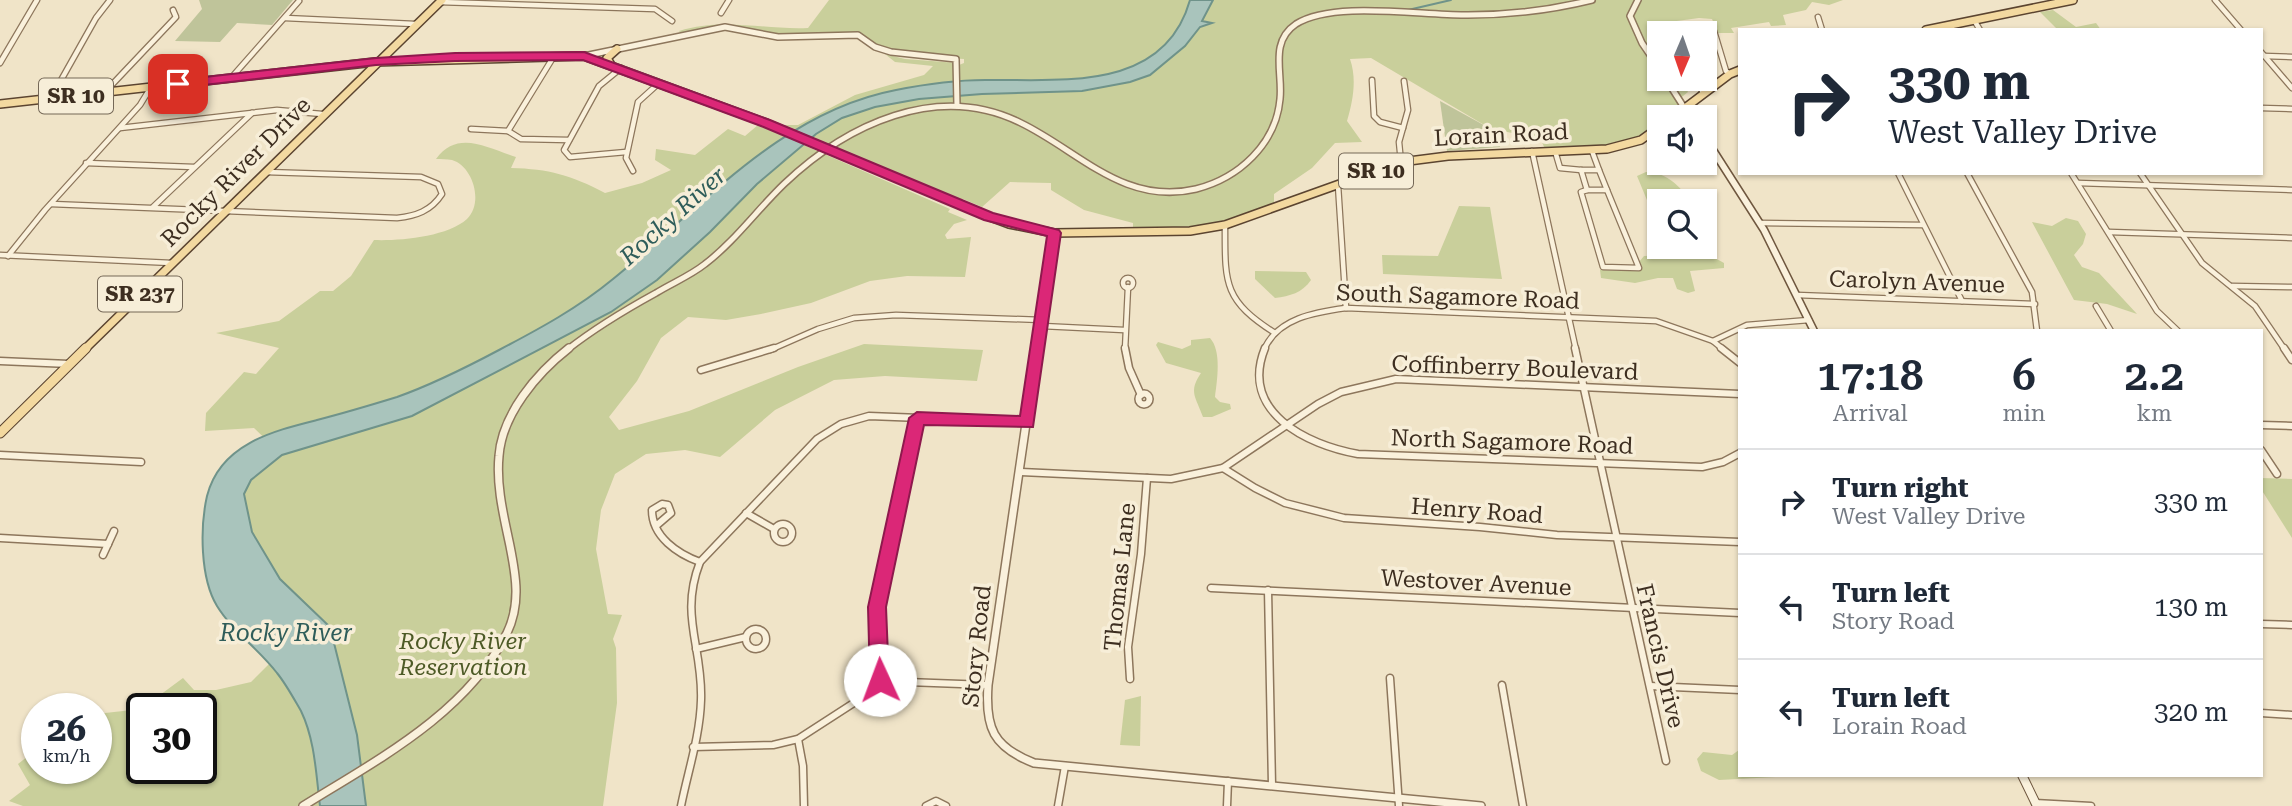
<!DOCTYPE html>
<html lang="en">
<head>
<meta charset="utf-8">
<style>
  body { margin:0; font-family:"Roboto Serif",serif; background:#f6f6f7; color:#1f2937; height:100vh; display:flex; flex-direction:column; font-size:26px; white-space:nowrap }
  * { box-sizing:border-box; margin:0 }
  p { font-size:23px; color:#747a83 }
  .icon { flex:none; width:38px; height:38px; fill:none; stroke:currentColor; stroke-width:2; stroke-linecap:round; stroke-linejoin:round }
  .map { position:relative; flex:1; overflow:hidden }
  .drawer { position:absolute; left:1738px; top:329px; width:525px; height:448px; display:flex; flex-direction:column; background:#fff; border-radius:0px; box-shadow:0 2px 5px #0004 }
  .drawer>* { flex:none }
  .hud { position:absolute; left:1738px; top:28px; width:525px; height:147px; border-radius:0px; box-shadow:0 2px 5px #0004; background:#fff; color:#1f2937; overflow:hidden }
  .needle { width:46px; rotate:182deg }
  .fabs { position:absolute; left:1647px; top:21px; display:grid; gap:14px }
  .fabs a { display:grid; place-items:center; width:70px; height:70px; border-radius:0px; background:#fff; box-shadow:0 2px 5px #0004; font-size:35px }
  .speed { position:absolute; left:21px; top:693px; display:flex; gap:14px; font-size:35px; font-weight:700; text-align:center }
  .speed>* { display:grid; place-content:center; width:91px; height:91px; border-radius:50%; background:#fff; box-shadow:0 2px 5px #0004; line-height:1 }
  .speed small { font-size:18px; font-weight:400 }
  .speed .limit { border:4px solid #111; border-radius:10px; background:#fff; color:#111 }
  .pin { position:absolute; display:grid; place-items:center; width:60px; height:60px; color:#fff; margin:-30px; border-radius:14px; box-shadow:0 4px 10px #0006 }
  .me { position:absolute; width:77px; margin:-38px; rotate:358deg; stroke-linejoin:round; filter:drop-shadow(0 0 5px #0008) }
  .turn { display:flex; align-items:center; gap:24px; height:147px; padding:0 35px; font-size:32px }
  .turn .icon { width:91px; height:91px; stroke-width:2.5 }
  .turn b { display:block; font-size:49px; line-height:60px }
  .eta { display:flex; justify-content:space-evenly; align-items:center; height:119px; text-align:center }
  .eta b { font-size:42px; font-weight:600; line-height:49px }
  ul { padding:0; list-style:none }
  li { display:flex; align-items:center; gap:21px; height:105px; padding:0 35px; border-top:2px solid #e0e1e3 }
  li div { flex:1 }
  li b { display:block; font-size:26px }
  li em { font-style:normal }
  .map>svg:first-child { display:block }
  .green { fill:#c9cf9b; fill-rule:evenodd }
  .cemetery { fill:#bfc49a }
  .water { fill:#a9c4bc; stroke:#6f938a; stroke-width:2 }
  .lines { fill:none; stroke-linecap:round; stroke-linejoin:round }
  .stream { stroke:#6f938a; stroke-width:2 }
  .minor-far1-casing { stroke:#8d765c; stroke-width:7 }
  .minor-casing { stroke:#8d765c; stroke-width:9 }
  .tertiary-far1-casing { stroke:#8d765c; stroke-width:8 }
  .tertiary-casing { stroke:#8d765c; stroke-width:10 }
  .secondary-far1-casing { stroke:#6f573f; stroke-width:9 }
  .secondary-casing { stroke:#6f573f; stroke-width:10 }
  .primary-far1-casing { stroke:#5b4430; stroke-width:10 }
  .primary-casing { stroke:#5b4430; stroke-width:11 }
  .minor-far1 { stroke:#faf1dc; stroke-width:4.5 }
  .minor { stroke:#faf1dc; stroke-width:6 }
  .tertiary-far1 { stroke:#faf1dc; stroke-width:5 }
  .tertiary { stroke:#faf1dc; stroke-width:7 }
  .secondary-far1 { stroke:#faf1dc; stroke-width:6 }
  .secondary { stroke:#faf1dc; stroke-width:8 }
  .primary-far1 { stroke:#f3d9a0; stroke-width:7 }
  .primary { stroke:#f3d9a0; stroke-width:9 }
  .primary-bridge-casing { stroke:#5b4430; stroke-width:10; stroke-linecap:butt }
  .primary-bridge { stroke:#f3d9a0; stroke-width:7 }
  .route { fill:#db2777; stroke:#8e194d; stroke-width:2 }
  .labels { text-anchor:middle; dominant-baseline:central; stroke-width:7; stroke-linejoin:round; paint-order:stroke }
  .shield { fill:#f7eed8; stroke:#756857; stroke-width:2 }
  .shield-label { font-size:21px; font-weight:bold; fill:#3d2e20 }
  .street-label { font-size:23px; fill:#3d2e20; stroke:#f7eed8 }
  .park-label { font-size:23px; font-style:italic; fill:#4d5a26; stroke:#f7eed8 }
  .water-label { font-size:24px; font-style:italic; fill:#2f5d5a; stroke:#f7eed8 }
</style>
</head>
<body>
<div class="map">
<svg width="2292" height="806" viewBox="0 0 2292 806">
  <rect width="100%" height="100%" fill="#f0e4c8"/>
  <!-- green -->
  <g class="green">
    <path d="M829,0H1843L1829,5L1812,2L1806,10L1783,15L1786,25L1771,26L1769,22L1731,28L1734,33H1718L1712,19L1699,18L1662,23L1658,29L1659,79H1681L1688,92L1678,100L1684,109L1670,117H1659V124L1626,144L1545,149L1540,138L1491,129L1371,58L1350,59C1357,79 1353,101 1347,121L1362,142L1335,143L1312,168L1274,194V206L1220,225L1133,229V223L1084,210L1051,190V183L1010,182L982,207L963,199L955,206L780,125H798L855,95L924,75L933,66L895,62L885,54L905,59L958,63L959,65L964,63V59L907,56L873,48L861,34L779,37L737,28L681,34L679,31C722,17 765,30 808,28Z"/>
    <path d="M2053,10L2076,27L2096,23L2101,30H2058L2040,12Z"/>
    <path d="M758,125L950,209L948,212L967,220L954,224L945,235L947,239L971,237L965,277L907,276L870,281L811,303L761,314L726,320L688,317L661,338L637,381L609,417L619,430L689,411L798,367L864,344L983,350L977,381L885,376L834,380L775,410L720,457L685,450L646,454L615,474L601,510L596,549L608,614L622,615L613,639L616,648L617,703L603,806H23L9,801L30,785L18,764L37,749V768H96V714L141,709L183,678L194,690H216L251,682L317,616L280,579L252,532L244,494L251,480L282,455L254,428L205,431L206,413L244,372L256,374L279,348L216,333L279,321L320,291H333L351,276L374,240C399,241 447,237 467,219C484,203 473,166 452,160C447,159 441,159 436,159C458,129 487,148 516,157L511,168C549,169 571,175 605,193L642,183L671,170L655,160L656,149L695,155L728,129L745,136ZM142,709H201V768H142Z"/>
    <path d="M1646,172C1665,172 1677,184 1689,198L1690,201H1659V229L1637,176Z"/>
    <path d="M1459,206L1490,207L1502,279L1383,274L1382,255L1438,256Z"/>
    <path d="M2066,218L2078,221L2086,234L2083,244L2074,255L2082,267L2099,273L2137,314L2107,304L2074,300L2032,222L2052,226Z"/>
    <path d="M1705,241L1715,258L1724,263V268L1690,271L1695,291L1688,293L1677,289L1673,278H1658L1635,283L1601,278L1600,270L1639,271V262L1644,256L1667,255L1665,247H1704Z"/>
    <path d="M1255,271L1306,272L1311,280C1302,293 1290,296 1275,298L1255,279Z"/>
    <path d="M1210,338C1222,351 1217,381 1215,397L1220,402L1230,404L1231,409L1212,417H1203C1196,397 1188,392 1201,373L1166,363L1156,345L1158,342L1182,349L1191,345V340Z"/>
    <path d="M2261,478L2292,479V538L2261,489Z"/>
    <path d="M1141,696L1140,746L1120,745L1125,700Z"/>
    <path d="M1739,750L1740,775H1814L1719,780L1701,771L1697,759L1703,752L1732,755Z"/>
  </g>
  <!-- cemetery -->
  <g class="cemetery">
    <path d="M199,0H293L272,25L237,23L220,42L175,41L202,9Z"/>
    <path d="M1440,101L1491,129L1500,147L1447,151Z"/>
  </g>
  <!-- water -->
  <path class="water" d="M1190,0H1213L1202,21L1212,23L1200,27L1185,46L1150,75L1130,82L1082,91L982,94L919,99L875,107L842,118L816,134L757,184L710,232L657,280L611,312L412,416L282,455L251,480L244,494L252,532L280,579L330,627L357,735L366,806H320C316,774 315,740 301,711C294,699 286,684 277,673C259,649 233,632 217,606C200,578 200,527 207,496C220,444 273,431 317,420C344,413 371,405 397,397C431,385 467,367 499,350C539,329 578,308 613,279C701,208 780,112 896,90C926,84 955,80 985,80C1060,79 1164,93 1190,0Z"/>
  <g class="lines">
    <!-- stream -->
    <path class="stream" d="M1408,10L1451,0"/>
    <defs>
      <g id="minor-far1">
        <path d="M2215,0L2241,30"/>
        <path d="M439,2L655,9L672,21"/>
        <path d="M721,13L729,0"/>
        <path d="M1818,17L1822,30"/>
        <path d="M285,18L415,24"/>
        <path d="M1974,20L1980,30"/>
        <path d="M1676,33L1702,27L1714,31L1726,71L1730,74"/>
        <path d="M2261,52L2292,88"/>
        <path d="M2264,56L2292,57"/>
        <path d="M0,63L37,0"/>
        <path d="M621,68L599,86L564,150L570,157L626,152"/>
        <path d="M231,78L299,1"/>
        <path d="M1695,79L1704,94"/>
        <path d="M1372,80L1374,116L1380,122L1403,128"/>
        <path d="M105,92L176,17L173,10"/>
        <path d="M51,98L96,18L110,0"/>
        <path d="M2261,108L2292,109"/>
        <path d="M120,128L277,110L322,114"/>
        <path d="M471,129L508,131L521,139L569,140"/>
        <path d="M508,131L554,56"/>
        <path d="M1532,151L1576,350"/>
        <path d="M1555,151L1560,168L1581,170"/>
        <path d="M1592,151L1599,170"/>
        <path d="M1401,162L1399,142L1408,110L1404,81"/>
        <path d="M86,163L194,167"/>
        <path d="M1581,170H1599L1607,190H1587Z"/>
        <path d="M633,171L626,158L638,102L659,83"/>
        <path d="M1898,173L1962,301"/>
        <path d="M1967,173L2032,292L2037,331"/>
        <path d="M2071,173L2157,311L2178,331"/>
        <path d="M2140,173L2202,263L2255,306L2285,350"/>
        <path d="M2078,183L2292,190"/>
        <path d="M1338,185L1346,308"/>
        <path d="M1587,190L1581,192L1603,267L1639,268L1607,190"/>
        <path d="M51,204L397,218C416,216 431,211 442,194L438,184L421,177L266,172"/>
        <path d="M153,207L252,113"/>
        <path d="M1760,223L1923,225"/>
        <path d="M1225,225C1225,283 1223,300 1275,333"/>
        <path d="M2109,232L2292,238"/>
        <path d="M0,255L172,263"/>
        <path d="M8,256L45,210L140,105L151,87"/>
        <circle cx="1128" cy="283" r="5"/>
        <path d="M2232,286L2292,287"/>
        <path d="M1797,295L2035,304"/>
        <path d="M2096,306L2111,331"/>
        <path d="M1042,326L1124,330"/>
        <path d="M1713,341L1747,325L1809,320"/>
        <path d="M770,350L818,329L854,318L896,315L1042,320"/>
        <path d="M1125,350L1128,287"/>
        <path d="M1264,350C1277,318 1316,312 1346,308L1656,321L1713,341L1724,350"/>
      </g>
      <g id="minor">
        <path d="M1125,348L1129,368L1141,395"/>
        <path d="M1265,348C1239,412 1307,445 1358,454L1702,467L1723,462L1740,453"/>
        <path d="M1575,348L1666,761"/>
        <path d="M1721,348L1740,363"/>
        <path d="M2284,348L2292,360"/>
        <path d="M0,361L69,364"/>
        <path d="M701,370L774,348"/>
        <circle cx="1144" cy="399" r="5.5"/>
        <path d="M2261,425L2292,426"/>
        <path d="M2261,450L2277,474"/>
        <path d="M0,455L141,462"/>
        <path d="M1223,468L1255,488L1285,503L1344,518L1480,527L1557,535L1740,542"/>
        <path d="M1021,472L1171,479L1223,468L1318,404L1341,392L1396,379L1740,394"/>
        <path d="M746,513L774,529"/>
        <circle cx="783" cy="533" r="9"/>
        <path d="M657,525L671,513L668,505L662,504L652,510C652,537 678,554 700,562"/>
        <path d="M0,538L108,544"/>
        <path d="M103,555L114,531"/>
        <path d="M1211,588L1740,613"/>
        <path d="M1268,590L1272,785"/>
        <path d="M2261,624L2292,625"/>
        <circle cx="756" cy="639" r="10"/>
        <path d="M696,649L746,637"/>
        <path d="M1390,678L1399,806"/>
        <path d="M1130,679L1128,647L1141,554L1147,478"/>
        <path d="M1502,685L1523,806"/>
        <path d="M880,686L877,607L917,418"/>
        <path d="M1650,686L1740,690"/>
        <path d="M2261,713L2292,715"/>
        <path d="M798,739L803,766L804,806"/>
        <path d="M693,747L773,745L798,739L880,686L907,682L988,685"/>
        <path d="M2035,803L2091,806"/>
        <path d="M681,806C688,771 700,736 701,700C703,647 679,616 700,562L817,439L841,424L869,416L1027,422"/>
        <path d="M926,806L936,801L946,806"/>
        <path d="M1058,806L1065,766"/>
        <path d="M1227,806L1228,781"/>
      </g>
      <g id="tertiary-far1">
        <path d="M1638,0L1630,16L1642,43L1659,68"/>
        <path d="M584,56L725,27L778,37L858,35L875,47L891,52L956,59L957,106"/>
        <path d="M1666,79L1685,109"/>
        <path d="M567,350C595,328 625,310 656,293C672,283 690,276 705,264C734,242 757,210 784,184C846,125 937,81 1021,123C1079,151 1124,206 1196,189C1239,178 1276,144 1280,99C1283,73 1269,42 1296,24C1334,0 1422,16 1468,15C1510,15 1551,10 1592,0"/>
        <path d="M1037,350L1054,233"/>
      </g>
      <g id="tertiary">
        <path d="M1037,348L988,685C985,728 993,747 1034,763L1481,806"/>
        <path d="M303,806C377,760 466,714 507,633C521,604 516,576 510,546C504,517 496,486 499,456C502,414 537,373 569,348"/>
      </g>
      <g id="secondary-far1">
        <path d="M1685,109L1691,117"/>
        <path d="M1704,136L1764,230L1814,331"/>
      </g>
      <path id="secondary" d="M2022,775L2037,806"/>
      <g id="primary-far1">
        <path d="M1926,30L2073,0"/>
        <path d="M611,65L607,58L617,49"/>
        <path d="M0,104L375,62L584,56L766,123"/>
        <path d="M1673,117L1730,74L1740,70"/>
        <path d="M977,212L1009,224L1054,233L1190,231L1225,225L1401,162L1448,156L1607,149L1641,140L1659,127"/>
        <path d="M84,350L442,0"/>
      </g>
      <path id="primary" d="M0,433L86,348"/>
    </defs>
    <!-- minor-far1 casing -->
    <use href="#minor-far1" class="minor-far1-casing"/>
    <!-- minor casing -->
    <use href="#minor" class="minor-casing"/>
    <!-- tertiary-far1 casing -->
    <use href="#tertiary-far1" class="tertiary-far1-casing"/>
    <!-- tertiary casing -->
    <use href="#tertiary" class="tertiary-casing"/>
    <!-- secondary-far1 casing -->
    <use href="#secondary-far1" class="secondary-far1-casing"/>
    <!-- secondary casing -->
    <use href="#secondary" class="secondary-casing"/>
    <!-- primary-far1 casing -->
    <use href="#primary-far1" class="primary-far1-casing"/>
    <!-- primary casing -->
    <use href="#primary" class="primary-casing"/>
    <!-- minor-far1 -->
    <use href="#minor-far1" class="minor-far1"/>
    <!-- minor -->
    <use href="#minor" class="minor"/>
    <!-- tertiary-far1 -->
    <use href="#tertiary-far1" class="tertiary-far1"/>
    <!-- tertiary -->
    <use href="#tertiary" class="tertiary"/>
    <!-- secondary-far1 -->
    <use href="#secondary-far1" class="secondary-far1"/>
    <!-- secondary -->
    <use href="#secondary" class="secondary"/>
    <!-- primary-far1 -->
    <use href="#primary-far1" class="primary-far1"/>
    <!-- primary -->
    <use href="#primary" class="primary"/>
    <defs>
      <path id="primary-bridge" d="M766,123L977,212"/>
    </defs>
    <!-- primary-bridge casing -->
    <use href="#primary-bridge" class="primary-bridge-casing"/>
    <!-- primary-bridge -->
    <use href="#primary-bridge" class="primary-bridge"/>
  </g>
  <!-- route -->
  <path class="route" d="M584,52L770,120L993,213L1059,230L1061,233L1033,427L924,425L886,607L889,680L887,686L880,688L873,686L870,680L868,607L909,418L917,412L1020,416L1047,236L984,220L761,126L583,60L455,61L376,65L178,88L172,84L178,80L376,58L455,53Z"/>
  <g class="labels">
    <!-- shield labels -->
    <g class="shield">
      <rect x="39" y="78.5" width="74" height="35" rx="5"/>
      <rect x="1339" y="153.5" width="74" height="35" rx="5"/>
      <rect x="98" y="276.5" width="84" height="35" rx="5"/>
    </g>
    <g class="shield-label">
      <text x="76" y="96">SR 10</text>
      <text x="1376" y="171">SR 10</text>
      <text x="140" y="294">SR 237</text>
    </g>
    <!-- street labels -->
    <g class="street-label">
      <text transform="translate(1501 135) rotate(-3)">Lorain Road</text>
      <text transform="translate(236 172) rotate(-45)">Rocky River Drive</text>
      <text transform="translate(1917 282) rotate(2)">Carolyn Avenue</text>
      <text transform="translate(1458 297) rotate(2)">South Sagamore Road</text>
      <text transform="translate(1515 368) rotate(2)">Coffinberry Boulevard</text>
      <text transform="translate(1512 442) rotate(2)">North Sagamore Road</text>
      <text transform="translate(1477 511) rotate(4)">Henry Road</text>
      <text transform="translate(1120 577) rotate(-84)">Thomas Lane</text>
      <text transform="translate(1476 583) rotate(3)">Westover Avenue</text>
      <text transform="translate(977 646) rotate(-84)">Story Road</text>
      <text transform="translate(1660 656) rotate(77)">Francis Drive</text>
    </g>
    <!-- park labels -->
    <g class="park-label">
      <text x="463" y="641">Rocky River<tspan x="463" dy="26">Reservation</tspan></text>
    </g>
    <!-- water labels -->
    <g class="water-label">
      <text transform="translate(673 216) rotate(-42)">Rocky River</text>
      <text x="286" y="633">Rocky River</text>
    </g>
  </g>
</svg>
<div class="fabs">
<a><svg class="needle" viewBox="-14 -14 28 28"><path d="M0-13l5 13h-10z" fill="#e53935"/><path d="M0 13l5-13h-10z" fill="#747a83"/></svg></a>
<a><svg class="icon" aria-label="sound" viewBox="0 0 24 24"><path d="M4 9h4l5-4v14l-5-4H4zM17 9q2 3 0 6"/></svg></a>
<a><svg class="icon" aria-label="search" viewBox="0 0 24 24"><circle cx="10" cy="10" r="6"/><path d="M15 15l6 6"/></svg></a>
</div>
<div class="speed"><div>26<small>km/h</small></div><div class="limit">30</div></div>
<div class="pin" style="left:178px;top:84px;background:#d93025"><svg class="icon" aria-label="arrive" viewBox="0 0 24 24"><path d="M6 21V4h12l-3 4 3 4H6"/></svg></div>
<svg class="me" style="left:880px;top:680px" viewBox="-20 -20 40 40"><circle r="19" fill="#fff"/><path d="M0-13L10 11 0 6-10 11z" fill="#db2777"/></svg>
<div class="hud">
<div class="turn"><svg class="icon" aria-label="right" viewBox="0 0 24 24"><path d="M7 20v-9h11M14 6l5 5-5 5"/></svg><div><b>330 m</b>West Valley Drive</div></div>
</div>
<section class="drawer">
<div class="eta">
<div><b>17:18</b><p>Arrival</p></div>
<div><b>6</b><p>min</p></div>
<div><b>2.2</b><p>km</p></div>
</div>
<ul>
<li><svg class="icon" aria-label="right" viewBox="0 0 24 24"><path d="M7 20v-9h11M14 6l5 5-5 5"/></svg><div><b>Turn right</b><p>West Valley Drive</p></div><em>330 m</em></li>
<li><svg class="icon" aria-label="left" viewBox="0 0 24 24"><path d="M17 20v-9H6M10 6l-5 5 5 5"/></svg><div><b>Turn left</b><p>Story Road</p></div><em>130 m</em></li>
<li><svg class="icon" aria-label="left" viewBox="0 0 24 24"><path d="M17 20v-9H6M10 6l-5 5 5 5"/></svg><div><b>Turn left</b><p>Lorain Road</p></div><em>320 m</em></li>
</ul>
</section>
</div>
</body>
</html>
